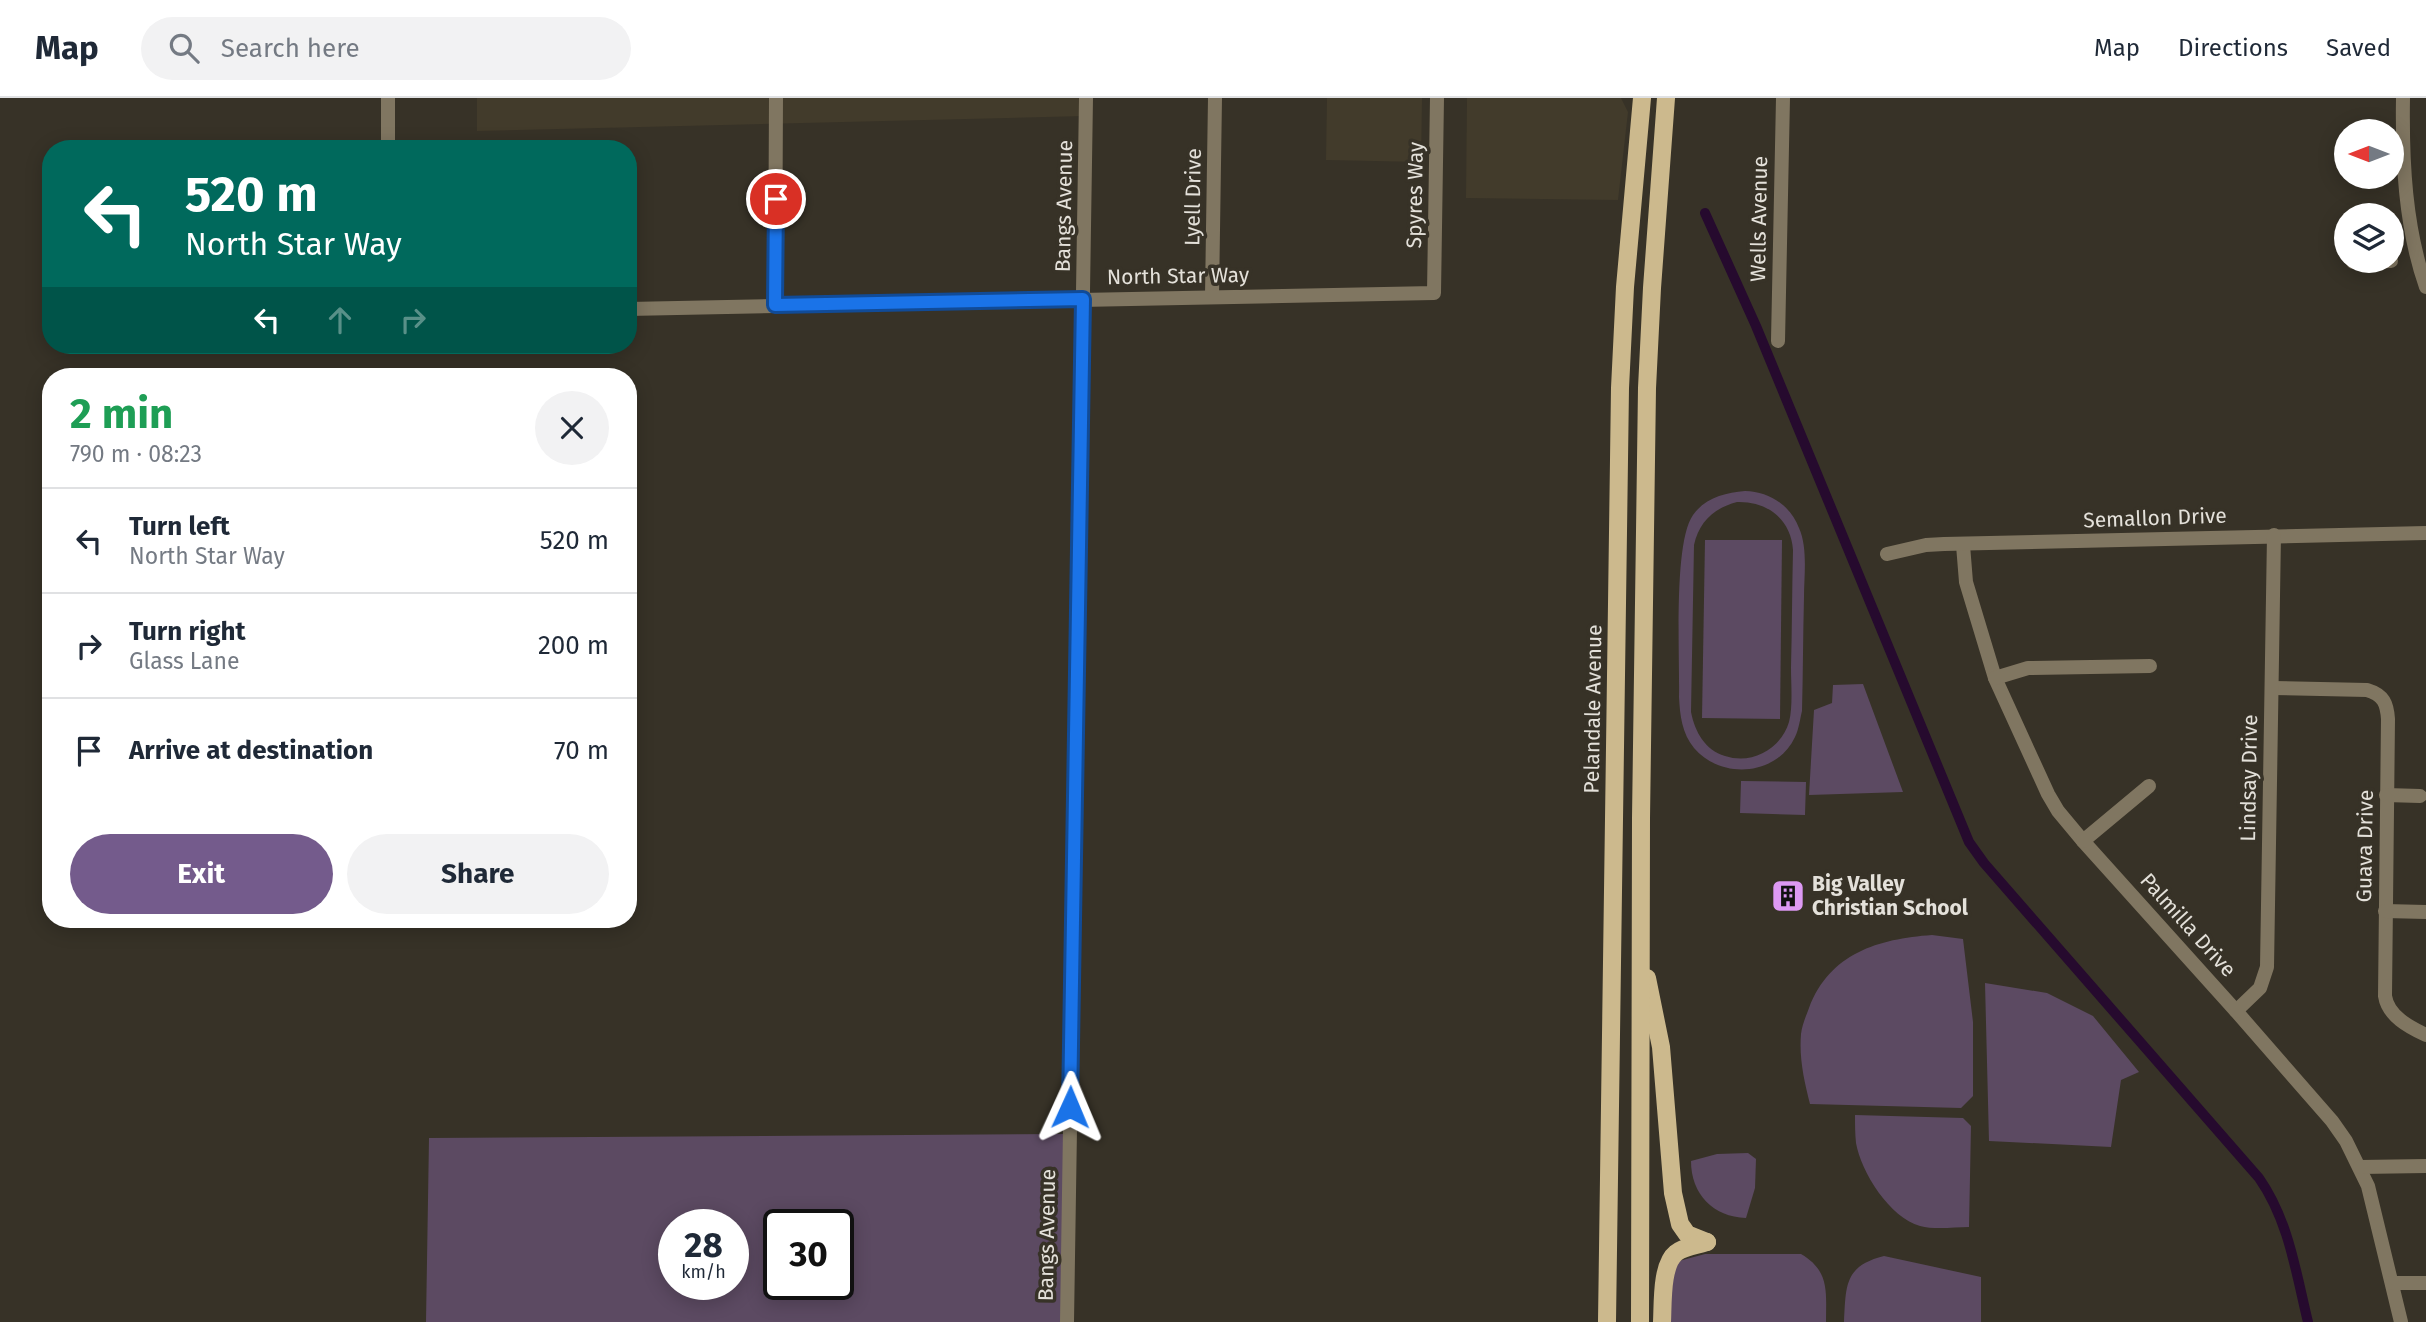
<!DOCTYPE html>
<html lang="en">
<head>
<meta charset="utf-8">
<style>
  body { margin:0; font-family:"Fira Sans",sans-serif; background:#f2f2f3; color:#1f2937; height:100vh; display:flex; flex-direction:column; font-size:26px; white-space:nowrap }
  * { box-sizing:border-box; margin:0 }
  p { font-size:23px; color:#747a83 }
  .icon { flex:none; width:38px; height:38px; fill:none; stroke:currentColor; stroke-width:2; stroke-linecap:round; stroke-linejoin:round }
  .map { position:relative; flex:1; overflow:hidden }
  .sheet { position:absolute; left:42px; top:270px; width:595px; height:560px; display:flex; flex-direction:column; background:#fff; border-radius:28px; box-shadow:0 4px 18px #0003 }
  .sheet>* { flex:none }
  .guide { position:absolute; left:42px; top:42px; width:595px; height:214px; border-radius:28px; box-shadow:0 4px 18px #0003; background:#00695c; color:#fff; overflow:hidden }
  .needle { width:46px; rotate:270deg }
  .fabs { position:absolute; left:2334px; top:21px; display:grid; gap:14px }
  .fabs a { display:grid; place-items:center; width:70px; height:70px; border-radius:50%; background:#fff; box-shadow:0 4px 18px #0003; font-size:35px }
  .speed { position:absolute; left:658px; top:1111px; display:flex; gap:14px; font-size:35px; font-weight:700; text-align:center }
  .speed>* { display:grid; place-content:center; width:91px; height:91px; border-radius:50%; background:#fff; box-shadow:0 4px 18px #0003; line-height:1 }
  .speed small { font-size:18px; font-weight:400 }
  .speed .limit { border:4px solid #111; border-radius:10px; background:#fff; color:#111 }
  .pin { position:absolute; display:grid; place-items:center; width:60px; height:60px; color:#fff; margin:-30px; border:4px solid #fff; border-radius:50%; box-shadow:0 2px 7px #0007 }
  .me { position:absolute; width:77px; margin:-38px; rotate:1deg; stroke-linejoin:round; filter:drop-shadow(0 0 5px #0008) }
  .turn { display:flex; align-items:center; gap:24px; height:147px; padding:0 28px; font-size:32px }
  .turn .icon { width:91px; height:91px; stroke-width:2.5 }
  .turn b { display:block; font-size:49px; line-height:60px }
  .lanes { display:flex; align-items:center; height:66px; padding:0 28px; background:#0003; justify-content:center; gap:35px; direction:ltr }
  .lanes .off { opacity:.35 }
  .round { display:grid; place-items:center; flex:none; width:74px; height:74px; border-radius:37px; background:#f2f2f3 }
  .summary { display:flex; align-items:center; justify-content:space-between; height:119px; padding:0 28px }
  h1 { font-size:42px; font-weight:700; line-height:52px; color:#1e9e55 }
  .cta { display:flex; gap:14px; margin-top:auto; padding:14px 28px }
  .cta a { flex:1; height:80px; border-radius:42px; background:#745b8c; color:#fff; font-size:28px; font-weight:700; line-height:80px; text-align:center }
  .cta a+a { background:#f2f2f3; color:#1f2937 }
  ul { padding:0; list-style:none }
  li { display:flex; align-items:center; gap:21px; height:105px; padding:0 28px; border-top:2px solid #e0e1e3 }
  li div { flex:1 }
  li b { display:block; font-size:26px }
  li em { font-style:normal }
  header { display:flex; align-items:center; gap:42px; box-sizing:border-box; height:98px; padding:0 35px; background:#fff; border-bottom:2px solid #e0e1e3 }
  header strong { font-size:33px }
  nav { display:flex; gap:38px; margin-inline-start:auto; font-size:24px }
  .search { width:490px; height:63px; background:#f2f2f3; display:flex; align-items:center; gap:18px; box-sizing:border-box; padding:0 24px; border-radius:38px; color:#747a83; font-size:26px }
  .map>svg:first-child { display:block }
  .built { fill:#423b2b }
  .green { fill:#5c4a62; fill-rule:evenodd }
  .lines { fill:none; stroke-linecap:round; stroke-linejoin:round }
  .canal { stroke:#260a2e; stroke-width:10 }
  .minor { stroke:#807661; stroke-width:14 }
  .major { stroke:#ccb98d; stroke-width:18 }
  .route-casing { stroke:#114b97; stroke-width:18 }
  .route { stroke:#1a73e8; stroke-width:12 }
  .labels { text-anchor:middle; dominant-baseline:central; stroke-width:7; stroke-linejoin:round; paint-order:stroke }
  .street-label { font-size:21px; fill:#e4e1da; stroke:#373227 }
  .poi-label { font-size:21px; font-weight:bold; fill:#e4e1da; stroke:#373227; text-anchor:start }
</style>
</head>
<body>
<header>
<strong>Map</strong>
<div class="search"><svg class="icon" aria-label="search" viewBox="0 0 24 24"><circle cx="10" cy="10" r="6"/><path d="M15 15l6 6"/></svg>Search here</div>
<nav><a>Map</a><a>Directions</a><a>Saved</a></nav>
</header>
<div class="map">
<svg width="2426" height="1224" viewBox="0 0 2426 1224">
  <rect width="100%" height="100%" fill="#373227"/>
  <!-- built -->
  <g class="built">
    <path d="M477,0H1086L1085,18L477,33Z"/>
    <path d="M1327,0H1422L1421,64L1326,62Z"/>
    <path d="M1467,0H1621L1628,14L1618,102L1466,100Z"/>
  </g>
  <!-- green -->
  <g class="green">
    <path d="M1745,393C1770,394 1790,407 1799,430C1808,450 1804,478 1804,499C1803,537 1803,575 1802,613C1800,621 1799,631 1795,639C1777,678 1721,682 1694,650C1682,635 1680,618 1679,599C1680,561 1673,445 1693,417C1706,399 1725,395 1745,393ZM1737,404C1767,403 1791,421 1793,452C1792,492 1792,531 1791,570C1791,587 1793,608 1789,624C1781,651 1752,667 1725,658C1705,652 1695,634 1691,614L1694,447C1699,424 1714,410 1737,404Z"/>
    <path d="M1705,442H1782L1780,621L1702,620Z"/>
    <path d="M1863,586L1903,694L1809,697L1814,612L1832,605L1833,587Z"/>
    <path d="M1741,683L1806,684L1805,717L1740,715Z"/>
    <path d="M1932,837L1963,841L1973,924V998L1961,1010L1810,1006C1804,982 1799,960 1801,936C1802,927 1806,918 1809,910C1830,855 1878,841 1932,837Z"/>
    <path d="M1985,885L2047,895L2093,918L2139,974L2121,982L2111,1049L1989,1043Z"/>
    <path d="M1855,1017L1963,1020L1971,1028L1969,1129C1954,1129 1935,1132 1920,1128C1890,1120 1861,1074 1856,1045C1855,1036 1855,1026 1855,1017Z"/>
    <path d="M1069,1036L1068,1224H426L429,1040ZM674,1127H733V1186H674ZM779,1127H838V1186H779Z"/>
    <path d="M1748,1055L1756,1061L1755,1090L1746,1120C1713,1119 1691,1096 1691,1063L1717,1056Z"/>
    <path d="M1705,1156H1801C1830,1173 1826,1194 1826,1224H1665L1668,1184L1679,1163Z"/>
    <path d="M1884,1158L1981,1179V1224H1844C1846,1188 1844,1168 1884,1158Z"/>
  </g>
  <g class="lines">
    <!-- canal -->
    <path class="canal" d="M1705,115L1756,228L1969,744L1984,765L2259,1080C2289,1123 2296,1175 2308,1224"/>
    <!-- minor -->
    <g class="minor">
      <path d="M2403,0C2402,63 2405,129 2426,189"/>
      <path d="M388,51V0"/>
      <path d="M2353,164L2391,163"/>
      <path d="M1212,198L1215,0"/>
      <path d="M775,207L776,0"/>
      <path d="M628,211L1434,195L1437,0"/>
      <path d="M1778,243L1783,0"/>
      <path d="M1963,447L1966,484L1995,580L2048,696L2058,713L2083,743L2236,913L2332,1023L2346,1043L2368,1088L2401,1224"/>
      <path d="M1887,456L1926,447L1944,446L2426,435"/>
      <path d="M1995,580L2028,570L2150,568"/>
      <path d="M2272,590L2367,592C2384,597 2387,606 2388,621L2385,898C2388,918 2409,929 2426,937"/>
      <path d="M2386,697L2420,698"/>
      <path d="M2083,743L2149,688"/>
      <path d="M2385,813L2426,814"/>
      <path d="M2236,913L2260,890L2267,869L2274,437"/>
      <path d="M2360,1069L2426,1068"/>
      <path d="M2392,1185H2426"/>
      <path d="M1067,1224L1086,0"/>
    </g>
    <!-- major -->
    <g class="major">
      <path d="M1647,880L1661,949L1673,1095L1680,1126L1687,1136L1707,1144"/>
      <path d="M1607,1224L1620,290L1625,189L1642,0"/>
      <path d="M1640,1224L1641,720L1647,290L1652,190L1666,0"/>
      <path d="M1662,1224C1663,1206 1661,1167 1676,1155C1683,1149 1698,1147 1707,1144"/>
    </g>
  </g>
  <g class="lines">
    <defs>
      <path id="route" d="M776,101L775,207L1083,201L1070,1009"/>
    </defs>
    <!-- route casing -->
    <use href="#route" class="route-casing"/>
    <!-- route -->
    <use href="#route" class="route"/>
  </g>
  <!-- icons -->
  <defs>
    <symbol id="building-square" viewBox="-11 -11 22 22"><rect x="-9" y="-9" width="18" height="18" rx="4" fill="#dd99f3" stroke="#373227"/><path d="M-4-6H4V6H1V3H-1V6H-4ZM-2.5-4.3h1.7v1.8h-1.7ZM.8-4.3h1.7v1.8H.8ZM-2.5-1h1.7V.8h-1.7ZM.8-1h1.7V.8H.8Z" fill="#111"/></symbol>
  </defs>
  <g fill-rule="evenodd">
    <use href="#building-square" x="1769" y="779" width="38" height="38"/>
  </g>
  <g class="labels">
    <!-- street labels -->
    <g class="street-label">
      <text transform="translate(1415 97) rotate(-89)">Spyres Way</text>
      <text transform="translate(1193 99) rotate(-89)">Lyell Drive</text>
      <text transform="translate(1064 108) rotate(-89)">Bangs Avenue</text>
      <text transform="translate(1759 121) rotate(-89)">Wells Avenue</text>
      <text transform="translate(1178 178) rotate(-1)">North Star Way</text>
      <text transform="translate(2155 420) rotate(-2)">Semallon Drive</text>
      <text transform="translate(1593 611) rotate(-89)">Pelandale Avenue</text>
      <text transform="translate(2249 680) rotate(-89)">Lindsay Drive</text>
      <text transform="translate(2365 748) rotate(-89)">Guava Drive</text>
      <text transform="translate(2188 827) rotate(48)">Palmilla Drive</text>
      <text transform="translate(1047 1137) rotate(-89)">Bangs Avenue</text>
    </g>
    <!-- poi labels -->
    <g class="poi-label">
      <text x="1812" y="786">Big Valley<tspan x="1812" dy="24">Christian School</tspan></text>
    </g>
  </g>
</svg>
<div class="fabs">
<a><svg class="needle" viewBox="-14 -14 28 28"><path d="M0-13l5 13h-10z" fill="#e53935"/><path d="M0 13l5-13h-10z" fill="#747a83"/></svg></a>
<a><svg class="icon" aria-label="layers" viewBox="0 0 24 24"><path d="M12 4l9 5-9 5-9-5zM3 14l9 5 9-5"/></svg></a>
</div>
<div class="speed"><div>28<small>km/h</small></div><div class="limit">30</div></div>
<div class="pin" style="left:776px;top:101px;background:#d93025"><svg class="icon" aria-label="arrive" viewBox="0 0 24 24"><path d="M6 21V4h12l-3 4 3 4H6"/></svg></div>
<svg class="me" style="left:1070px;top:1009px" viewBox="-20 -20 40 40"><path d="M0-17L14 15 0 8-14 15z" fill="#1a73e8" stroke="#fff" stroke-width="4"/></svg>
<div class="guide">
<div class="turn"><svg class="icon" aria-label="left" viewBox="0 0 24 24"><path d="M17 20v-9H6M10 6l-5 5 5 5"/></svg><div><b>520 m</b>North Star Way</div></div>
<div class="lanes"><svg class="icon" aria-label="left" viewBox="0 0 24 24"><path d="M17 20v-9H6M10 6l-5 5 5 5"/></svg><svg class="icon off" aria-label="ahead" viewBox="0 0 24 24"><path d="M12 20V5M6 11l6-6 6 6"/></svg><svg class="icon off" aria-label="right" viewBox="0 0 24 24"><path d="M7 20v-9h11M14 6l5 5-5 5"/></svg></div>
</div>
<section class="sheet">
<div class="summary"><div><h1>2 min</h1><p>790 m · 08:23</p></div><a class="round"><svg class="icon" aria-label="close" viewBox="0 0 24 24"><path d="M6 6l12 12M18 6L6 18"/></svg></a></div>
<ul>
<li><svg class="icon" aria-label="left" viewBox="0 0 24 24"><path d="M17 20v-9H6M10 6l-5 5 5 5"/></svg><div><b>Turn left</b><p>North Star Way</p></div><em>520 m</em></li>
<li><svg class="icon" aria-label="right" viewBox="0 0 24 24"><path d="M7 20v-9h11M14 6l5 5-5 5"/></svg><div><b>Turn right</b><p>Glass Lane</p></div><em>200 m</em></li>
<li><svg class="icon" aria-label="arrive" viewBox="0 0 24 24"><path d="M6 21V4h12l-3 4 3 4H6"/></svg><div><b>Arrive at destination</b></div><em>70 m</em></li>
</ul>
<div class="cta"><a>Exit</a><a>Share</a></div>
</section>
</div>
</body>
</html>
